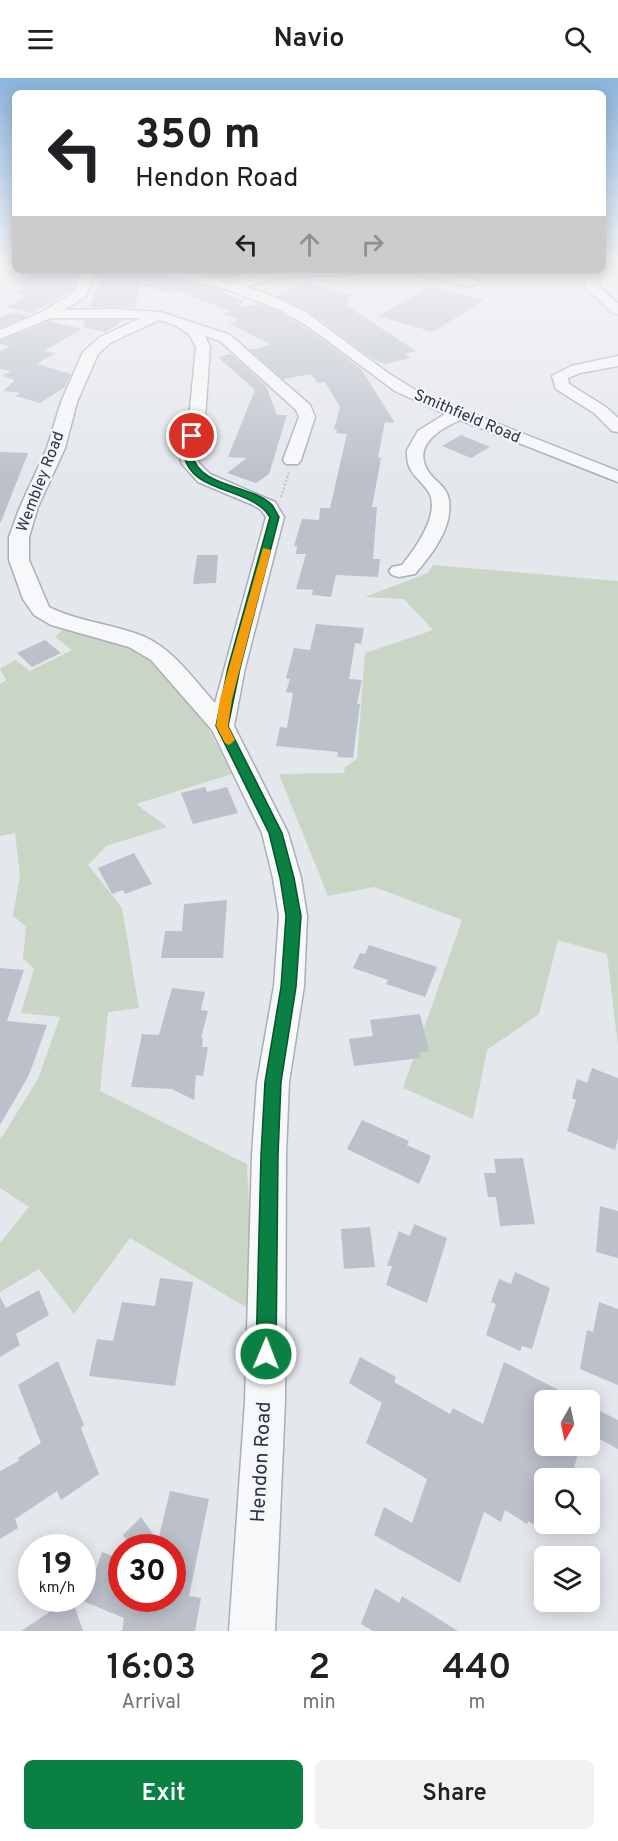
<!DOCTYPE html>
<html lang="en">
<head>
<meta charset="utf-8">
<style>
  body { margin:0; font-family:Overpass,sans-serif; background:#f2f2f2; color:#202124; height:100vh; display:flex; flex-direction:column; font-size:22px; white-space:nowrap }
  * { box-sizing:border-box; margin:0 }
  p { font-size:20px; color:#757577 }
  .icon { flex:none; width:33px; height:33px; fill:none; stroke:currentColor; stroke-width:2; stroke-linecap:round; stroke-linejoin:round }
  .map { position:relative; height:1553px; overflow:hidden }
  .drawer { display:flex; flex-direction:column; background:#fff; flex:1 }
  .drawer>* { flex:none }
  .top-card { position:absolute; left:12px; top:12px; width:594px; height:183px; border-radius:9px; box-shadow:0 3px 15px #0003; background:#fff; color:#202124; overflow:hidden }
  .needle { width:39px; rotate:189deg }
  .controls { position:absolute; left:534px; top:1312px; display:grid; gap:12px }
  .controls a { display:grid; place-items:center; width:66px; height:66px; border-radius:9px; background:#fff; box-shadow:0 3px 15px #0003; font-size:30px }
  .speed { position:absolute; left:18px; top:1456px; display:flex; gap:12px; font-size:30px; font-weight:700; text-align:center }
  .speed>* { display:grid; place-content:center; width:78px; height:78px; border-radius:50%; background:#fff; box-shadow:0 3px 15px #0003; line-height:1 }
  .speed small { font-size:15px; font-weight:400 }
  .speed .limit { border:9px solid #d22; background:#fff; color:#111 }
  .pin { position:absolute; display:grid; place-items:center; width:51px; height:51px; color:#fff; margin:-26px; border:3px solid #fff; border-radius:50%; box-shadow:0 2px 6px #0007 }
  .me { position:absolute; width:66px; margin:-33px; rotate:1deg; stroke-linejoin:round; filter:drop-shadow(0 0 4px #0008) }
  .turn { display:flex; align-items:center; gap:21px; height:126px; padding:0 24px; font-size:27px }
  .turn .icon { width:78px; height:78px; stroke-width:2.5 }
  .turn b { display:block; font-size:42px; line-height:51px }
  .lanes { display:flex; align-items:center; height:57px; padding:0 24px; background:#0003; justify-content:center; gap:30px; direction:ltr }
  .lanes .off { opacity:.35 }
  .eta { display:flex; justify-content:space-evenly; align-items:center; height:102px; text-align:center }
  .eta b { font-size:36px; font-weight:600; line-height:42px }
  .primary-button { display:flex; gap:12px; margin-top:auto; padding:12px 24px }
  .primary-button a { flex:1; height:69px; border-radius:9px; background:#0b8043; color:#fff; font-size:24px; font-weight:600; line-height:69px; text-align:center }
  .primary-button a+a { background:#f2f2f2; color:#202124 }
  header { display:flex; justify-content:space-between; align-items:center; height:78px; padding:0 24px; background:#fff; font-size:27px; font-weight:600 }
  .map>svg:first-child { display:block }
  .green { fill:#c9d6c5 }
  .building { fill:#bbc0ca }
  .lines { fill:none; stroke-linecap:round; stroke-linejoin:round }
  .minor-casing { stroke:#a9aeb7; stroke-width:3 }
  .path { stroke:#c2c5cb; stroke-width:2; stroke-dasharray:2 2; stroke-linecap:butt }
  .minor { fill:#f7f8fa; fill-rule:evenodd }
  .route { fill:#0b8043; stroke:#07532c; stroke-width:1.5 }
  .slow { fill:#f59e0b }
  .labels { text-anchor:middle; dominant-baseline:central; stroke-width:4.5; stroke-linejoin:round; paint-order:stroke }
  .far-street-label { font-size:16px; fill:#2b3445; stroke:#f4f6f9 }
  .street-label { font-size:20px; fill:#2b3445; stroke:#f4f6f9 }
</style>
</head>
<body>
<header><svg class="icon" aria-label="menu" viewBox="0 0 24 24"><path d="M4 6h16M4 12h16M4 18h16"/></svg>Navio<svg class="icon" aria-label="search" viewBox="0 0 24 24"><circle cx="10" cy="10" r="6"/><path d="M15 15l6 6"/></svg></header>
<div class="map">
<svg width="618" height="1553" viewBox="0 0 618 1553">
  <rect width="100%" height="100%" fill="#e4e7ec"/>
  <!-- green -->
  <g class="green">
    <path d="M433,487L618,503V968L607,876L558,862L539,936L487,972L473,1041L403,1010L462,842L374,809L328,818L279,696L344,695L345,689L357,681L365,575L433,552L404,521L365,519L428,495Z"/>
    <path d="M65,550L121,565L151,579L200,635L232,696L136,726L167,749L106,768L88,787L122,830L139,930L108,934L100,1013L247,1086L254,1234L130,1160L74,1236L39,1191L0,1214V1165L29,1129L0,1110V1062L38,1001L60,939L21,935L34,891L23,880L26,848L13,838L20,797L15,755L0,758V606L6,602L0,591L15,582L30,593L72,572L55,559Z"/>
  </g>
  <!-- building -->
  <g class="building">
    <path d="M43,192H79L73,212L32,235L6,229L24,220L22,219L25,217L16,215L28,209L15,206Z"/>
    <path d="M97,192H153L156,197L217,212L244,223L241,229L259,226L277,233L308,251L361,291L395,345L385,344L378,379L381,380L372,429H377L373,481H380L378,499L336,497L331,519L312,517L313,512L296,511L306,476H296L297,468H294L302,441L319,442L320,430H330L347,356L336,355L337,351H334L340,329L325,304L318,305L311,296L283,301L250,272L271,267L229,245L238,242L223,236L230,233L174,212L169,215L140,206L135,230L90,229L103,197L94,202Z"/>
    <path d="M187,192H251V193L227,202Z"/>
    <path d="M306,204L351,217L346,227L416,273L405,276L410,280L385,286L373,281L305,231L277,218Z"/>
    <path d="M431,209L484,222L433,254L377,238Z"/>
    <path d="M13,234L27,238L0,250V239Z"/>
    <path d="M85,242H124L105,254L83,249Z"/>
    <path d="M50,243L82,251L44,273L55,275L37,286L71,296L65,309L40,325L15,318L20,315L3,313L15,302L2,298L11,293L0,291V273L10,268L0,266V263Z"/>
    <path d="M231,276L266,308L277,337H287L269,396L256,405L227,395L247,380L228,379L255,312L218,279Z"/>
    <path d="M461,357L490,369L471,380L442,368Z"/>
    <path d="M0,374L28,375L1,444H0Z"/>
    <path d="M197,477H218L216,505L193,506Z"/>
    <path d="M316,546L364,550L361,566L355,565L349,601L362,602L357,626H360L353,680L337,679L338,674L276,668L280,649L287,650L293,615L286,614L290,601L286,600L294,570L310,572Z"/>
    <path d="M45,562L61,575L32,589L17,575Z"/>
    <path d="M205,709L207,714L227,709L238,735L193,746L181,715Z"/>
    <path d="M134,775L152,806L125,816L123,812L112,816L98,790Z"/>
    <path d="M227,822L223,880H161L165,853H182L184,826Z"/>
    <path d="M369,867L437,889L425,919L386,906L388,902L353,890L360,875L365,876Z"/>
    <path d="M0,890L24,892L7,943L47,947L29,997L0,1047Z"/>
    <path d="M172,910L205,914L201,932L208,933L201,960H203L202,969H208L203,998L196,997L194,1022L172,1011L131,1009L142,956L159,957Z"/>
    <path d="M420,936L429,973L419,975L420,980L354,988L349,961L373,958L370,942Z"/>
    <path d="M592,990L618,1000V1060L615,1072L567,1053L576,1022L572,1020L577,1001L587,1005Z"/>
    <path d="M362,1042L409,1063L407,1067L431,1078L419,1106L347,1071Z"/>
    <path d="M523,1080L535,1146L500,1148L496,1119H488L484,1095H496L494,1081Z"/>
    <path d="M600,1128L618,1133V1180L596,1174Z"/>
    <path d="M414,1146L447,1160L427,1225L386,1207L392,1188H387L399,1153L410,1158Z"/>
    <path d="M370,1149L375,1189L344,1191L341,1151Z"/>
    <path d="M515,1194L550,1210L532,1271L522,1268L520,1273L486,1257L496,1226L491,1224L499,1201L511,1206Z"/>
    <path d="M160,1200L193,1204L175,1308L89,1298L97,1261L113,1263L122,1224L155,1228Z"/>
    <path d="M39,1212L49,1237L16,1256L20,1267L0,1279V1219L6,1230Z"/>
    <path d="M599,1224L618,1231V1307L580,1291L587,1252L593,1254Z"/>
    <path d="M360,1279L396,1299L394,1304L450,1336L453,1330L483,1346L504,1284L580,1323H544V1368H580L571,1401H544V1453L528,1443L527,1446L505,1432L501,1444L484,1434L460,1505L374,1457L384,1429L412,1445L427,1401L366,1365L382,1325L349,1305Z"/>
    <path d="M58,1283L84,1347L81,1350L99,1396L61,1422L57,1413L15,1441L18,1450L0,1461V1393L19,1383L18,1380L41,1365L18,1307Z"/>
    <path d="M590,1328L618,1342V1371L590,1356Z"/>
    <path d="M170,1413L209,1421L189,1518L201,1520L195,1553H122L124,1540L78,1521H86L102,1474L122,1482V1521H172V1470H132L123,1457L141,1439L158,1463Z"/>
    <path d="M375,1510L399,1525L402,1518L458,1553H373L361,1546Z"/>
    <path d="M69,1521H72L83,1553H21Z"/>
  </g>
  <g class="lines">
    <defs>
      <g id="minor">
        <path d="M81,192H95L86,218L64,232L112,231L160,234L230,257L310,327L315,339L301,382L298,386H286L283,382L299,339L296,332L220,263L205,258L210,269L205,341L197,376L199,385L210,396L275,424L284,439L245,590L234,648L288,755L301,800L307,838L304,908L289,1004L286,1077L285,1323L275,1553H229L245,1323L252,1077L257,1004L274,908L279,838L273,800L262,755L212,652L151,582L129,569L51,547L34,537L23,521L9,482V459L20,429L47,370L61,324L83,274L100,259L141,240H51L0,261V252L44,233L75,213ZM159,242L175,247L189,256L196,269L189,341L179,376L182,386L198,404L253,427L261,432L266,439L215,625C194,602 174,572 145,559C114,546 79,544 49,529L29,482V459L38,429L65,370L77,324L98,276L110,265Z"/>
        <path d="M155,192H178L233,206C273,186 318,192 362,192L355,196L279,199L246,209L272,218L304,233L391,297L422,316L618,393V404L460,342C440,351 412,367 428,393C435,404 447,408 449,422C453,450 432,476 415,496L399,499L392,497L389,493L392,489L402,487C415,471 442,434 428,413C417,397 406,396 407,372L418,353L445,336L395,313L309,249L278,231L228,212L157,195Z"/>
        <path d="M410,192H433L476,202L478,205L471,209L412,195Z"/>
        <path d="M583,192H597L600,210L618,225V236L613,235L587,211Z"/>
        <path d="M618,278V288L580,295L568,300L569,306L606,329L618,340V354L612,353L594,335L556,311L552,298L571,288Z"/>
      </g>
    </defs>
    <!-- minor casing -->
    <use href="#minor" class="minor-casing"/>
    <!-- path -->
    <path class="path" d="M281,419L289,394"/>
    <!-- minor -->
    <use href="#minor" class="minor"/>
  </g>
  <!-- sky -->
  <linearGradient id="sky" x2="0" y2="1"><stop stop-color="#8bb4dd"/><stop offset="0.46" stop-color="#f3f4f6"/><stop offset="1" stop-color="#f3f4f6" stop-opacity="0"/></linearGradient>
  <rect width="618" height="399" fill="url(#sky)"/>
  <!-- route -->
  <path class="route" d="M192,356L197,358C196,364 192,371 193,377C197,409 254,407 272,427C275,431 277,436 279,439L240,590L228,648L282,755L294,800L301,838L296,909L281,1004L278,1077L276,1276L273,1283L266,1286L259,1283L256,1276L261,1077L265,1004L281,909L286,838L280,800L269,755L216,648L228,590L270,439C252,409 190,416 184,377C183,372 187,364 188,358Z"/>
  <!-- slow -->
  <path class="slow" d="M263,470L271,472L232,621L228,648L235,662L229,667L225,665L216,648L220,621Z"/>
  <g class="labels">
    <!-- far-street labels -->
    <g class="far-street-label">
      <text transform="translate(467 339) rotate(23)">Smithfield Road</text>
      <text transform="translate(41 404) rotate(-69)">Wembley Road</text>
    </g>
    <!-- street labels -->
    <g class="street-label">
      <text transform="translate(262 1384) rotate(-87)">Hendon Road</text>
    </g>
  </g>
</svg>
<div class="controls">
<a><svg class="needle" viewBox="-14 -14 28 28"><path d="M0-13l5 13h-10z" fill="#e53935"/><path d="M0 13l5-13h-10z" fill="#757577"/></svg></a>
<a><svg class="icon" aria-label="search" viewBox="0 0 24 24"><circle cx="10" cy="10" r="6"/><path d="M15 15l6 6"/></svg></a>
<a><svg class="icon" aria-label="layers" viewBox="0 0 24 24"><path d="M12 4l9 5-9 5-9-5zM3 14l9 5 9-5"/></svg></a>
</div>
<div class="speed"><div>19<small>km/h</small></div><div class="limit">30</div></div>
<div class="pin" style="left:192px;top:358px;background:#d93025"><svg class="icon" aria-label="arrive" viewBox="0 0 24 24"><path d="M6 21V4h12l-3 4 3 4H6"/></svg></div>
<svg class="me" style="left:266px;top:1276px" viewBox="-20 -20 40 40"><circle r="17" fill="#0b8043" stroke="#fff" stroke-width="3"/><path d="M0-11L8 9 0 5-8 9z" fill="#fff"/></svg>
<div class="top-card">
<div class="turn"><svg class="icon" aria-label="left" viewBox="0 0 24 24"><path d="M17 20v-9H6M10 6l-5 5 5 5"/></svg><div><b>350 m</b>Hendon Road</div></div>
<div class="lanes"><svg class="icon" aria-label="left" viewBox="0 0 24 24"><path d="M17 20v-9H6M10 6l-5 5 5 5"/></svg><svg class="icon off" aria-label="ahead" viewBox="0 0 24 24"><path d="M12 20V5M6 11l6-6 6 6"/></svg><svg class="icon off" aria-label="right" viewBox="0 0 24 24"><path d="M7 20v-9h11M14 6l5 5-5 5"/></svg></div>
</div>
</div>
<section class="drawer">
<div class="eta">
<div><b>16:03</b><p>Arrival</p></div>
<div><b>2</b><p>min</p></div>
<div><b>440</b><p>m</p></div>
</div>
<div class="primary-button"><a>Exit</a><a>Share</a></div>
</section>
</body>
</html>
